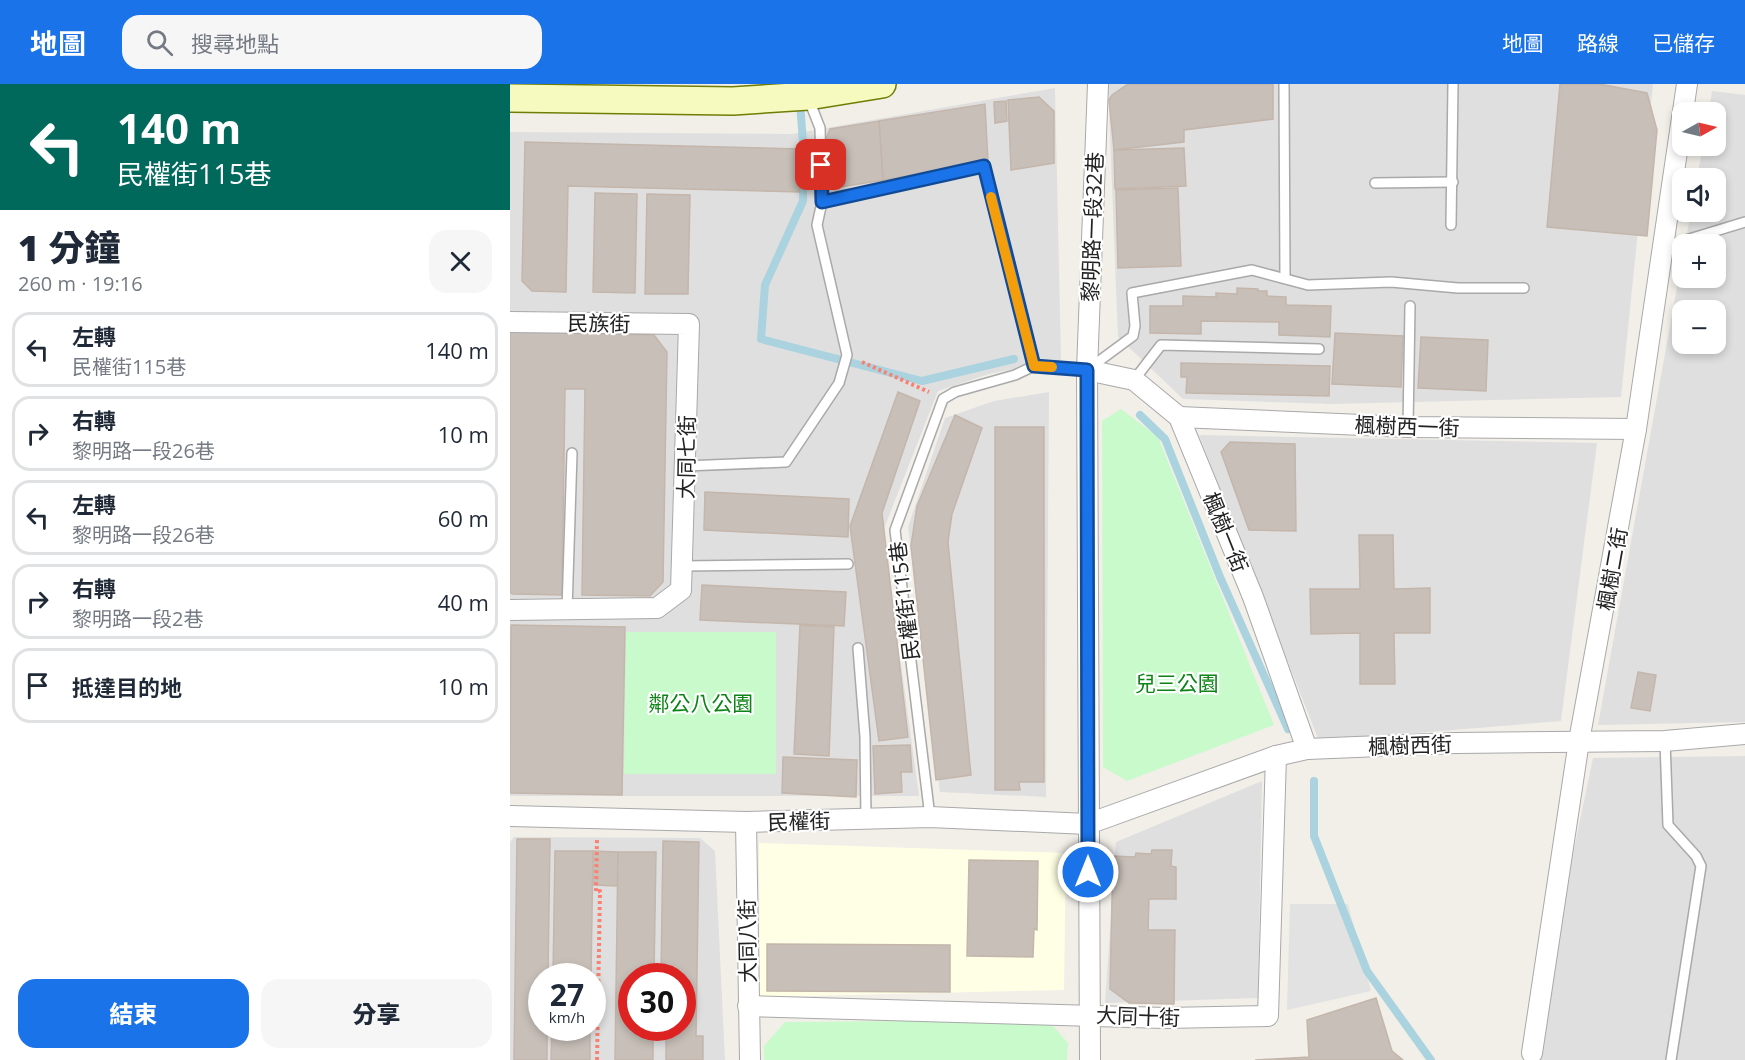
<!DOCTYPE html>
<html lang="zh-TW">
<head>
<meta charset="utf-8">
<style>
  body { margin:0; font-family:"Open Sans","Noto Sans TC",sans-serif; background:#f6f6f7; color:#1f2937; height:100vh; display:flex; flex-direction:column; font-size:22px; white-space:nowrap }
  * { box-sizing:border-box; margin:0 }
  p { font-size:20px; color:#747a83 }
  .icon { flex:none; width:33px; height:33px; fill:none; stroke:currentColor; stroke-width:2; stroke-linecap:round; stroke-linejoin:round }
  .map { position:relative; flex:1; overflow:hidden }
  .side { display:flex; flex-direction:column; background:#fff; width:510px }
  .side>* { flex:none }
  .banner { background:#00695c; color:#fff; overflow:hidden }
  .needle { width:39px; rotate:82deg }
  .controls { position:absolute; left:1162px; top:18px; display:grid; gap:12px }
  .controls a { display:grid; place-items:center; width:54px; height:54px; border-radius:12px; background:#fff; box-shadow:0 3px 9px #0003; font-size:30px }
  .speed { position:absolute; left:18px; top:879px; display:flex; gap:12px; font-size:30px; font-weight:700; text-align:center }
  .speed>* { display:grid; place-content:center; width:78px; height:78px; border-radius:50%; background:#fff; box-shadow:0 3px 9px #0003; line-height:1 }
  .speed small { font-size:15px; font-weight:400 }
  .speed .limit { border:9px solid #d22; background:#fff; color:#111 }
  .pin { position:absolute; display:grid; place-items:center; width:51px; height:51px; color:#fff; margin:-26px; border-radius:12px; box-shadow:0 3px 9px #0006 }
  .me { position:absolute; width:66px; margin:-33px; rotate:0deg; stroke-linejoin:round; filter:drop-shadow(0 0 4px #0008) }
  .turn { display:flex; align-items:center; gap:21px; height:126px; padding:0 18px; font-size:27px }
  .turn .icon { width:78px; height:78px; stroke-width:2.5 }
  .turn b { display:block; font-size:42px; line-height:51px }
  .round { display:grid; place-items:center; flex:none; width:63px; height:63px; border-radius:18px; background:#f6f6f7 }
  .summary { display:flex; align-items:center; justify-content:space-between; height:102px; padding:0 18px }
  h1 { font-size:36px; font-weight:800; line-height:45px }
  .button { display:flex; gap:12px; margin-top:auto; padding:12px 18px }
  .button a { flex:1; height:69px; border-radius:18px; background:#1a73e8; color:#fff; font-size:24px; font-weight:800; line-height:69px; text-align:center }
  .button a+a { background:#f6f6f7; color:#1f2937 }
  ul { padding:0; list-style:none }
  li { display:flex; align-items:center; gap:18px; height:75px; margin:0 12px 9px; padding:0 6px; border:3px solid #e0e1e3; border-radius:18px }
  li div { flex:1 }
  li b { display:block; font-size:22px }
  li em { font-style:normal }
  header { display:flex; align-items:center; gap:36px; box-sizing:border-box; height:84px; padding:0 30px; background:#1a73e8; color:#fff }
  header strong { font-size:28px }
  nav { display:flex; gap:33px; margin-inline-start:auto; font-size:21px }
  .search { width:420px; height:54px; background:#f6f6f7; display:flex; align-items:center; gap:15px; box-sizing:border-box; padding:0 21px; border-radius:18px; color:#747a83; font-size:22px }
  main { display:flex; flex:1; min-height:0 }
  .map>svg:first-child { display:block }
  .residential { fill:#e0dfdf; fill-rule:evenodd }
  .education { fill:#ffffe5 }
  .park { fill:#c8facc }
  .parking { fill:#e2e2e2 }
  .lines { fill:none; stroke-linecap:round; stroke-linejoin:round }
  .stream { stroke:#aad3df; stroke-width:8 }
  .building { fill:#c7bfb8; stroke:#c4b6ab; stroke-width:1.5 }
  .service-casing { stroke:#a9a9a9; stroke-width:12 }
  .minor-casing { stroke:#a9a9a9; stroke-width:22 }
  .secondary-casing { stroke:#707d05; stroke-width:30 }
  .path { stroke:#fa8072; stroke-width:4; stroke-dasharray:3 3; stroke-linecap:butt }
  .service { stroke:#fff; stroke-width:9 }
  .minor { stroke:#fff; stroke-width:20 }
  .secondary { stroke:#f7fabf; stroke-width:27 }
  .route-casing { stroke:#114b97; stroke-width:15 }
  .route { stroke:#1a73e8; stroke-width:10 }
  .slow { stroke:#f59e0b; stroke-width:10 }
  .labels { text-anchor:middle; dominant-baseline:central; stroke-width:4.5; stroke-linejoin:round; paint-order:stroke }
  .street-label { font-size:21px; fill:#222; stroke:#fff }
  .park-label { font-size:21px; fill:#0c8416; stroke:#fff }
</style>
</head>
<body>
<header>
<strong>地圖</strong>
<div class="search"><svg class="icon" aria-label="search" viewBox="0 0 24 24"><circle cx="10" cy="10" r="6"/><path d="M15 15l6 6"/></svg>搜尋地點</div>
<nav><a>地圖</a><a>路線</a><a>已儲存</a></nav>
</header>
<main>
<section class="side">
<div class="banner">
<div class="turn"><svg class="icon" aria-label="left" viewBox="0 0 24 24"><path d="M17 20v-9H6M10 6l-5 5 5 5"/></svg><div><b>140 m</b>民權街115巷</div></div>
</div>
<div class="summary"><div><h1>1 分鐘</h1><p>260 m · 19:16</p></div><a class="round"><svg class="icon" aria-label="close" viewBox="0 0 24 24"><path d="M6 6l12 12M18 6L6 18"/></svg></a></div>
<ul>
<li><svg class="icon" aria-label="left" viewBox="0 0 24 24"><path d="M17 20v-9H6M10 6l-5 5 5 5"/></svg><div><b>左轉</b><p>民權街115巷</p></div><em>140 m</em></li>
<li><svg class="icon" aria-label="right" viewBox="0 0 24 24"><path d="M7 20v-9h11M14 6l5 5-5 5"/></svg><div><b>右轉</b><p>黎明路一段26巷</p></div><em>10 m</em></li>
<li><svg class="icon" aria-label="left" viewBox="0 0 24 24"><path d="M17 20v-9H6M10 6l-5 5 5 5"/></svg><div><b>左轉</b><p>黎明路一段26巷</p></div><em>60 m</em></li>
<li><svg class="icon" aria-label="right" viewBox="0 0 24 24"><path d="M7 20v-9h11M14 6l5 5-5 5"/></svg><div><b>右轉</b><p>黎明路一段2巷</p></div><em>40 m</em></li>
<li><svg class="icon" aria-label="arrive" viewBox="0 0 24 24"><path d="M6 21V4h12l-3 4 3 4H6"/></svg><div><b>抵達目的地</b></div><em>10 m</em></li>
</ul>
<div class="button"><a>結束</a><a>分享</a></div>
</section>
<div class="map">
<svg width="1235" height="976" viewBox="0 0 1235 976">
  <rect width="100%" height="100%" fill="#f2efe9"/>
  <!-- residential -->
  <g class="residential">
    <path d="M598,0H1143L1111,313L821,320L673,315L608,253Z"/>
    <path d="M545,4L551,276L479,290L428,307L373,447L409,712H0V48L282,50Z"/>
    <path d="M1202,7L1235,11V638L1088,641L1173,170V194H1206V160H1175L1181,128H1206V94H1187L1193,62H1206V28H1199ZM1173,226H1206V260H1173Z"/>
    <path d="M539,308L536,713L430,708L398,443L435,334L484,317Z"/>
    <path d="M689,351L1087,359L1051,637L809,657Z"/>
    <path d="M1235,672V976H1020L1083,674Z"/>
    <path d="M752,697L748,914L595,919L606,758Z"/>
    <path d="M4,753L190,754L205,767L215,976H0V758ZM32,892H82V944H32ZM122,892H172V944H122Z"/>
  </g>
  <!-- education -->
  <path class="education" d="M249,759L556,769L554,906L250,913Z"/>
  <!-- park -->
  <g class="park">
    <path d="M611,325L648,353L764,641L617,697L593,683L592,337Z"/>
    <path d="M116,548H266V690H114Z"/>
    <path d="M538,936L558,959L557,976H254V962L275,938Z"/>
  </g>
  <!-- parking -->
  <path class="parking" d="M780,820H838L861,907L777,926Z"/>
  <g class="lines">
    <!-- stream -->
    <g class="stream">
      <path d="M290,18L293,59V117L255,201L251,255L412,297L504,275"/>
      <path d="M630,331L655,355L710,493L778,645"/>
      <path d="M804,697V752L857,887L921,976"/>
    </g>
  </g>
  <!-- building -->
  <g class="building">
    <path d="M618,0H763V35L674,46V58L604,66L599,16L602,11Z"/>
    <path d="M1050,0H1089L1137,9L1147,46L1137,152L1037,143Z"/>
    <path d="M529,13L544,27V79L501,86L498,16Z"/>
    <path d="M496,17L497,37L485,39L484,18Z"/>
    <path d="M475,20L478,78L373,96L369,37Z"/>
    <path d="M369,37L373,96L319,105L315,57L320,45Z"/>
    <path d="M15,58L291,65L290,108L58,102L56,208L22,207L12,197Z"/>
    <path d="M674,64L676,102L605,105L604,66Z"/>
    <path d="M668,104L671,182L608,184L606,106Z"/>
    <path d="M85,109L127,110L125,209L83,208Z"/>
    <path d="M137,110L180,111L178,210H135Z"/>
    <path d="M727,204L748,205V207H757V212L776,213V221L821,222L820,253L769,251V238L691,237V250L640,249V222H673V212L706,213V209L727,210Z"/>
    <path d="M0,248L144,251L157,268L153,498L140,512L72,511L75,305H55L52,511L2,510L0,508Z"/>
    <path d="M825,249L893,252L891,303L822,300Z"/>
    <path d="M911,253L978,256L976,307L908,304Z"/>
    <path d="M671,279L820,282L819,312L676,309L677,293H671Z"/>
    <path d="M388,308L410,317L372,429L398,653L369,657L340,442Z"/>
    <path d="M445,331L472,344L442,430L438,458L461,691L426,696L401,462L407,422Z"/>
    <path d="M485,343H534V698H509L510,706H485Z"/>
    <path d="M720,358L785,360L786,447L739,446L711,368Z"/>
    <path d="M195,408L339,415L338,453L194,446Z"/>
    <path d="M849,451H883L884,505L920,504V549H884L885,600H850V549L801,550L800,505H850Z"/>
    <path d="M192,501L336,508L334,542L190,536Z"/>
    <path d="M1,541L115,543L112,711L0,709Z"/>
    <path d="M290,541L324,543L319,672L284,670Z"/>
    <path d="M1128,588L1146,591L1140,627L1121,624Z"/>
    <path d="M400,661L402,688H391L392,708L365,710L363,662Z"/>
    <path d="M273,673L347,676L346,713L272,709Z"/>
    <path d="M7,755H40L38,892H32V944H37V976H4Z"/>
    <path d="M153,757L189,758L186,952H193V976H156V954L150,953V944H172V892H151Z"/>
    <path d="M642,766H662L661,782L666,783V815H639L638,846H665L664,920L619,919L600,905L603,772L625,773L626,769L641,770Z"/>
    <path d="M45,767H83L81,892H43Z"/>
    <path d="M83,767L108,768V802L83,801Z"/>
    <path d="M108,768H146L144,892H122V944H143V976H105Z"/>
    <path d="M459,776L528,777L527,846L524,845L523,873L457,872Z"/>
    <path d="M257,860L440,861V908L257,907Z"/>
    <path d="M866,914L882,967L893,976H745L799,973L797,936Z"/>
    <path d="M42,944H80V976H41Z"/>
  </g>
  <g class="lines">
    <defs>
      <g id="service">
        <path d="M774,0L775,193"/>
        <path d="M865,99L943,98"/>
        <path d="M312,118L474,82L524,282"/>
        <path d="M941,141L943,0"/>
        <path d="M1153,163L1235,138"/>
        <path d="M624,296L651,261L809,265"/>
        <path d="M898,343L900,222"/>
        <path d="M175,382L276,378L329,299L337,271L307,141L312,118L310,44L299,16"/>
        <path d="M174,482L338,480"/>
        <path d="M57,526L62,369"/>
        <path d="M348,564L355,653L356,735"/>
        <path d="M1155,657L1158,741L1186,772L1191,782L1161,976"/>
        <path d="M420,733L385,446L433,315L445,308L505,291L524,282L577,286L623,252L625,242L622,209L742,186L798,201L881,198L948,204H1014"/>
      </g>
      <g id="minor">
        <path d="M0,238L179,240L171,506L147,524L0,526"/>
        <path d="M577,286L624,296L669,333L743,513L797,665"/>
        <path d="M669,333L898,343L1126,345"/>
        <path d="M0,732L236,738L420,733L578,740L766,672L797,665L946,659L1155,657L1235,650"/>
        <path d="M236,738L240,976"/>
        <path d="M238,922L655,934L758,932L766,672"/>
        <path d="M1022,969L1069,657L1126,345L1177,0"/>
        <path d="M580,976L577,286L588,0"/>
      </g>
      <path id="secondary" d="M0,14L223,17L298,12L372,0"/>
    </defs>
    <!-- service casing -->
    <use href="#service" class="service-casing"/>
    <!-- minor casing -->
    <use href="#minor" class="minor-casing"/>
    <!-- secondary casing -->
    <use href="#secondary" class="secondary-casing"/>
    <!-- path -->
    <g class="path">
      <path d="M352,278L419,308"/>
      <path d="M87,976L90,807L86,808L87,756"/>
    </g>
    <!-- service -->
    <use href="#service" class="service"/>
    <!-- minor -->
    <use href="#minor" class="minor"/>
    <!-- secondary -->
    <use href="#secondary" class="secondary"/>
  </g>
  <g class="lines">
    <defs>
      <path id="route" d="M311,81L312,118L474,82L524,282L577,286L578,788"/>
    </defs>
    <!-- route casing -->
    <use href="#route" class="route-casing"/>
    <!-- route -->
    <use href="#route" class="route"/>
    <!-- slow -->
    <path class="slow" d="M481,113L524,282L542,283"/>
  </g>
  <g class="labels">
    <!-- street labels -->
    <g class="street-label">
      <text transform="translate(582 143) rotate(-88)">黎明路一段32巷</text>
      <text transform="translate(89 239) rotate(1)">民族街</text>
      <text transform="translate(897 342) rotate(2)">楓樹西一街</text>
      <text transform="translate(176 373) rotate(-89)">大同七街</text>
      <text transform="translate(716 448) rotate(68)">楓樹一街</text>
      <text transform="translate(1102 485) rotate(-80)">楓樹二街</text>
      <text transform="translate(394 517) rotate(-97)">民權街115巷</text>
      <text transform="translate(900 661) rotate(-2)">楓樹西街</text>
      <text transform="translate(289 737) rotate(-2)">民權街</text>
      <text transform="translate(237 857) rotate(-91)">大同八街</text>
      <text transform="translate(628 932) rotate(2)">大同十街</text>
    </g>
    <!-- park labels -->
    <g class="park-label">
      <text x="667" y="599">兒三公園</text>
      <text x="191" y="619">鄰公八公園</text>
    </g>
  </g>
</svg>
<div class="controls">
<a><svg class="needle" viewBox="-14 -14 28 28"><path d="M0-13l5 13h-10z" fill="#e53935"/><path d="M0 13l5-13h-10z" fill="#747a83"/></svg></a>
<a><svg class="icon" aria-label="sound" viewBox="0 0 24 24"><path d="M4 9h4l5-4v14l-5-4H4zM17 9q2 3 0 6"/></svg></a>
<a>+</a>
<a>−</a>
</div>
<div class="speed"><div>27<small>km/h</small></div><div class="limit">30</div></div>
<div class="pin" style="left:311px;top:81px;background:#d93025"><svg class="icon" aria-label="arrive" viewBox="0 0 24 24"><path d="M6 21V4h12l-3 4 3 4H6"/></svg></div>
<svg class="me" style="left:578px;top:788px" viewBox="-20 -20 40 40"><circle r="17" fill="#1a73e8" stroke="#fff" stroke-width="3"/><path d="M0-11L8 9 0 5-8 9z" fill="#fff"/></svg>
</div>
</main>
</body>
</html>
